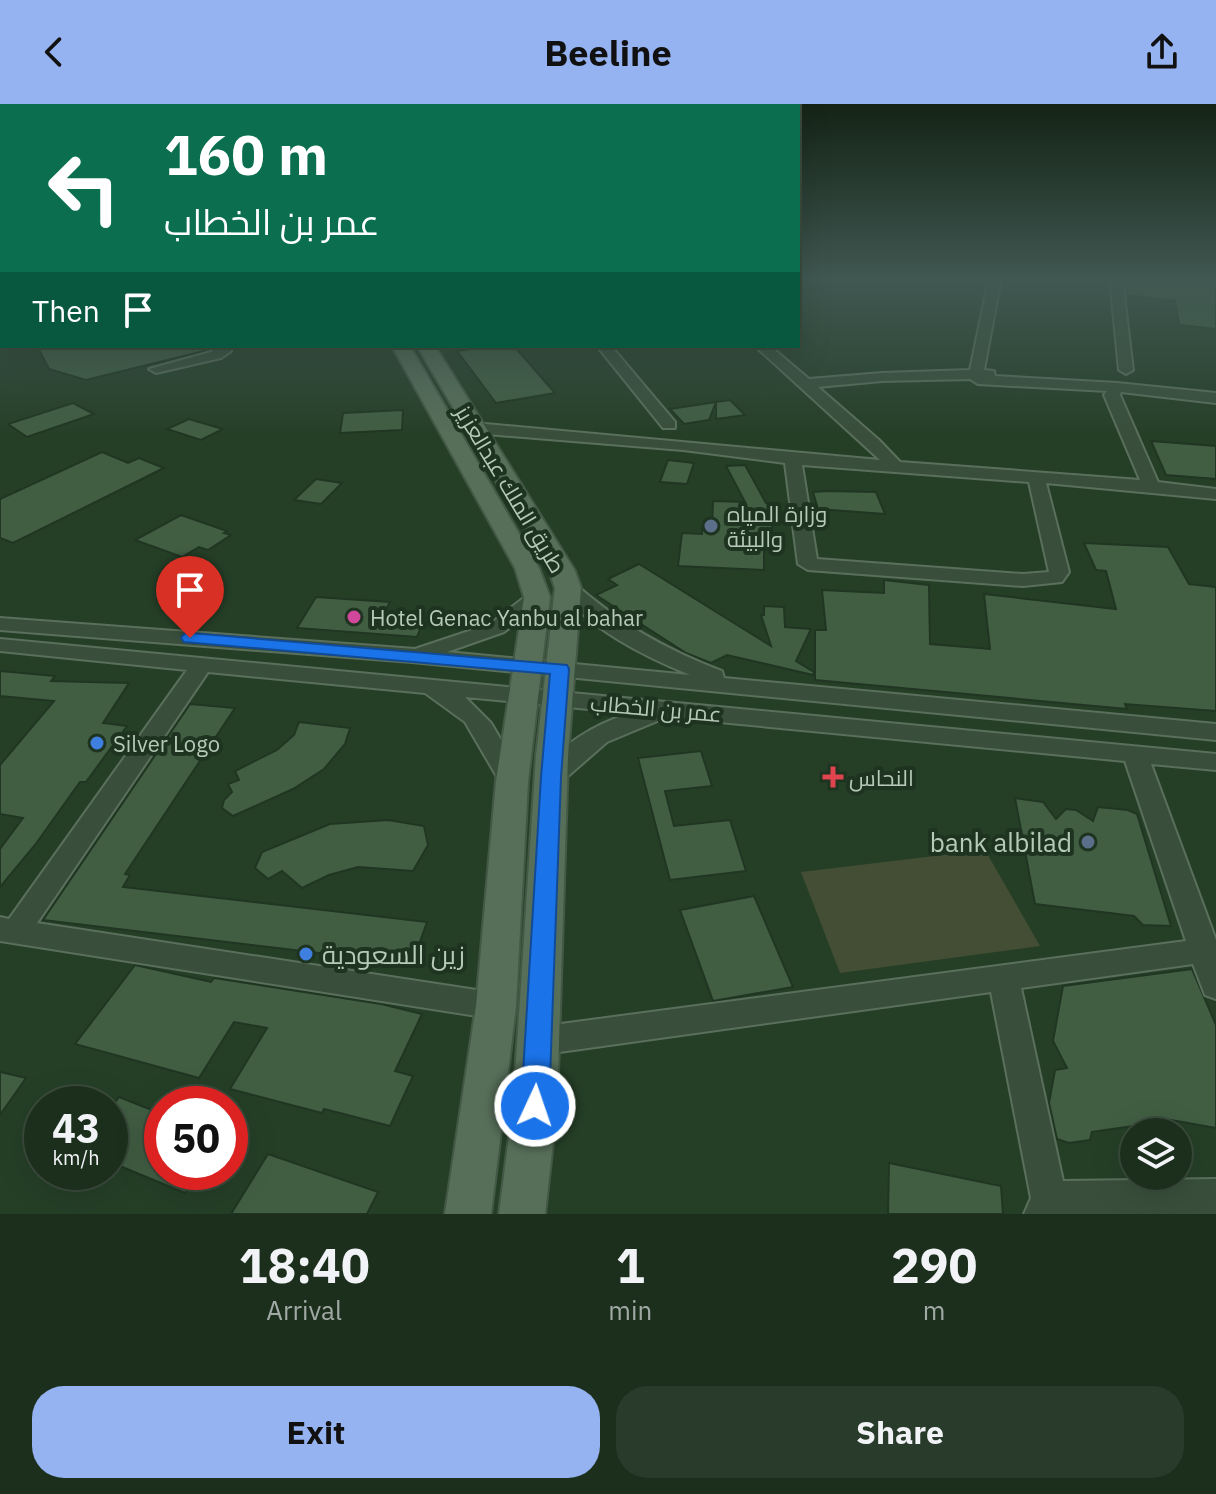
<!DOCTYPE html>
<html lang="en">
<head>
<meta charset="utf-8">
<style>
  body { margin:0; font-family:"IBM Plex Sans",Cairo,sans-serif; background:#293b2a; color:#f1f3f6; height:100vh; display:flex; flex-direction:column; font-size:30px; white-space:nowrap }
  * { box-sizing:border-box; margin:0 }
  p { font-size:26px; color:#a0a9a4 }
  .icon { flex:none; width:44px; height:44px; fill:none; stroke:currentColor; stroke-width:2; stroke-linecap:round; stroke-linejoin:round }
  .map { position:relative; height:1110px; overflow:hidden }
  .drawer { display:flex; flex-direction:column; background:#1c2f1d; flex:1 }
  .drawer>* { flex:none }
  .top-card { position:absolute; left:0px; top:0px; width:800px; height:244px; box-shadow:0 8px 32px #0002,0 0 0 2px #3a4a3b; background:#0b6e4f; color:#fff; overflow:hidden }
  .controls { position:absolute; left:1120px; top:1014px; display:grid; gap:16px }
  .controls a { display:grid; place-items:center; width:72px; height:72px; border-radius:50%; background:#1c2f1d; box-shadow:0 8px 32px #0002,0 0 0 2px #3a4a3b; font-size:40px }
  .speed { position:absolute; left:24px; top:982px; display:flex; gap:16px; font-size:40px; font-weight:700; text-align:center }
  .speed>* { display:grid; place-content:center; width:104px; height:104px; border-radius:50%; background:#1c2f1d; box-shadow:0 8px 32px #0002,0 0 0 2px #3a4a3b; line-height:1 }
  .speed small { font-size:20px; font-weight:400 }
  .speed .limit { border:12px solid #d22; background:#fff; color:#111 }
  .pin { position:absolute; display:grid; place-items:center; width:68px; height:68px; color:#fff; margin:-82px -34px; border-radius:50% 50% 50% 0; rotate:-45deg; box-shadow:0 0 8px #0007 }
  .pin .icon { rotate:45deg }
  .me { position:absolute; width:88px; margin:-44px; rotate:3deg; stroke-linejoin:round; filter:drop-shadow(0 0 6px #0008) }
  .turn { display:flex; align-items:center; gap:28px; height:168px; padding:0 32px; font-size:36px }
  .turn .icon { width:104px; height:104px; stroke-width:2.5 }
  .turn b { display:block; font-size:56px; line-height:68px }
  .then { display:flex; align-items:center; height:76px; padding:0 32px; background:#0003; gap:16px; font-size:30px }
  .eta { display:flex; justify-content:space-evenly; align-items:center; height:136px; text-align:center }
  .eta b { font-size:48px; font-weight:700; line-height:56px }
  .button { display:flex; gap:16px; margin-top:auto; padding:16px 32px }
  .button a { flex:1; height:92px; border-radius:32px; background:#95b2f1; color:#111; font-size:32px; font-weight:700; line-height:92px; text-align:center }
  .button a+a { background:#293b2a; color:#f1f3f6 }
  header { display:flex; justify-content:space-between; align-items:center; height:104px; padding:0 32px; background:#95b2f1; color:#111; font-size:36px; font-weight:700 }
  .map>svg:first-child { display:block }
  .green { fill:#444e34 }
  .building { fill:#415e43; stroke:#203622; stroke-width:2 }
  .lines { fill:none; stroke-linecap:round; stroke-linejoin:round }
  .minor-casing { stroke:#5a6f5c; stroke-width:4 }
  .major-casing { stroke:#435845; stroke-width:4 }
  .minor { fill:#394f3b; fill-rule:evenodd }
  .major { fill:#576f59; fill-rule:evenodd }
  .route { fill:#1a73e8; stroke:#114b97; stroke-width:2 }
  .service-dot { fill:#5c6f8a; stroke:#1e3420; stroke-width:3 }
  .hotel-dot { fill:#d1479c; stroke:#1e3420; stroke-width:3 }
  .shop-dot { fill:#3f7fe0; stroke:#1e3420; stroke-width:3 }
  .health-dot { fill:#e0444e; stroke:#1e3420; stroke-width:3 }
  .labels { text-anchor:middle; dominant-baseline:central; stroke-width:8; stroke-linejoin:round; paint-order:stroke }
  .street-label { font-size:22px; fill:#b6cab8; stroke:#1e3420 }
  .poi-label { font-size:22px; fill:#b6cab8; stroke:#1e3420; text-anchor:start }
  .near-poi-label { font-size:26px; fill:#b6cab8; stroke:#1e3420; text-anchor:end }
</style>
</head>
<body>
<header><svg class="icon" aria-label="back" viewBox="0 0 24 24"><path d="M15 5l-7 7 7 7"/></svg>Beeline<svg class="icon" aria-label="share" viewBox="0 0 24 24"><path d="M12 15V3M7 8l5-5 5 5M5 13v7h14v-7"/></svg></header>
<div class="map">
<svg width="1216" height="1110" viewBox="0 0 1216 1110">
  <rect width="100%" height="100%" fill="#253f27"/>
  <!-- green -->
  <path class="green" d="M985,746L1040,842L840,869L801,768Z"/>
  <!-- building -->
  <g class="building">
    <path d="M1125,175H1216V225L1179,221L1175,197L1127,191Z"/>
    <path d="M37,242H204V247L86,276L49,265Z"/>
    <path d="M493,242H514L555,289L496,299L457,247Z"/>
    <path d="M730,296L745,311L716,315V298Z"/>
    <path d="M716,298L709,316L684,320L670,305Z"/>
    <path d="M73,299L94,310L27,333L8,320Z"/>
    <path d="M403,306L402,326L340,329L343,309Z"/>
    <path d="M189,315L192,316L223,325L201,336L167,325Z"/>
    <path d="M1151,337L1216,342V375L1166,371Z"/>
    <path d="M102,348L128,359L139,354L164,364L13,439L0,434V395Z"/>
    <path d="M668,356L694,359L687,380L660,378Z"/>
    <path d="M745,361L766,399L772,400V426H764V466L678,462L682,429L702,430V423L712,424L713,397L745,398L726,362Z"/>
    <path d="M316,375L342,379L321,400L294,396Z"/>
    <path d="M827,387L876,388L885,410L818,405L813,388Z"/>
    <path d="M181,411L227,427L224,429L231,431L208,446L199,443L182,453L135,436Z"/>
    <path d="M1084,439L1168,443L1189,480L1216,483V607L1125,600L1127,605L815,576V526H826L822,486L884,489V476L929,481L930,540L990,545L984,490L1116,505L1106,467L1096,466Z"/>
    <path d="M639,460L771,542L761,511H764V502L784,503L785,523L811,525L796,557L814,568L813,571L727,551L711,559L686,549L596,491L617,481L608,475Z"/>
    <path d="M316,493L390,498L383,511L425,514L417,533L297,524Z"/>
    <path d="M0,567L55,572L51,577L129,579L103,619L127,622L86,678H80L35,741L0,783V745L23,714L0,710V661L54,597L0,592Z"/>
    <path d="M190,600L235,604L125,770L130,771L123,783L427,818L412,860L43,816Z"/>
    <path d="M299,618L350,624L345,640L324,665L293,685L233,712L222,704L224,696L232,688L228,680L239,676L235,667L277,646L294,631Z"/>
    <path d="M701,647L712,682L665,687L674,722L730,716L746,767L670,776L638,654Z"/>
    <path d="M1015,694L1043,698L1056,715L1066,705L1076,706L1093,717L1098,703L1128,706L1137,710L1171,822L1143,821L1134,812L1035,800Z"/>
    <path d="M388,716L424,722L428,741L413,767L358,763L329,771L302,784L282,767L268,775L255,764L262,748L330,720Z"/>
    <path d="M754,792L793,883L713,897L680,806Z"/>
    <path d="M135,861L211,878L214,874L381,900L422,910L395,967L413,972L390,1022L324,1005L322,1009L230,985L267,924L234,918L199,974L75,940Z"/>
    <path d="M1192,865L1216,921V1024L1165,1015L1164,1023L1143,1026L1140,1021L1092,1028L1090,1036L1069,1039L1057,1035L1049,999L1055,966L1067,964L1053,937L1063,882Z"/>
    <path d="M0,968L26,974L0,1011Z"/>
    <path d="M119,993L162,1010V1068H200L185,1089L110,1058V1005Z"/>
    <path d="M268,1050L378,1088L367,1110H231Z"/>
    <path d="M889,1059L1001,1082L1003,1110H888Z"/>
  </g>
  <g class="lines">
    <defs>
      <g id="minor">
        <path d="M989,175H1001L984,266L994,267L995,272L1117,279L1216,289V299L1121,288L1120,291L1158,378L1216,385V395L1046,379L1069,468L1062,478L1023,482L808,466L798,460L785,359L683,346L474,329L466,324L474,319L880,356L755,242H770L809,275L882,269L970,266ZM970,275L978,280L1107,287L1104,291L1140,376L900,358L879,336L818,283L882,277ZM802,361L1029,378L1049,468L1023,470L817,455Z"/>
        <path d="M1110,175H1122L1133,266L1126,270L1119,266Z"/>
        <rect x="0" y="226" width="2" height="8"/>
        <path d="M218,242H232L231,247L221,254L156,269L149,265L211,248Z"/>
        <path d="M597,242H611L675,318V324H663Z"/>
        <path d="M568,478L575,480C619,519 666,546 722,567L724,574L1216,620V636L412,558L0,526V514L415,545L490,520L530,489H544L547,493L544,497L504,528L447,548L690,571C644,552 589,525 558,484Z"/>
        <path d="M0,535L1216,650V666L1151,660L1216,836V895L1205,891L1193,860L1021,884L1063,1077L1216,1075V1110H1024L1031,1094L991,888L538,951L527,947L522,937L527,927L538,923L1186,837L1125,657L667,613L607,638L560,679L551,682L542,679L538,673C558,641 596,620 630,609L465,593L491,619L525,677L521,683L512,686L503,683L465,618L425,589L208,568L37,819L496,889L507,893L512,902L507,911L496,915L0,837V813L9,815L187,566L0,547Z"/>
      </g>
      <g id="major">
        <path d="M392,242H410L539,464L550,493L528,677L516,902L491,1110H445L476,902L496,677L524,493L515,464Z"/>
        <path d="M417,242H435L575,467L581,484L568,652L557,1002L545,1110H499L513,1002L536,652L555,484L549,467Z"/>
      </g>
    </defs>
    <!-- minor casing -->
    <use href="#minor" class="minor-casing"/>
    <!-- major casing -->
    <use href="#major" class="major-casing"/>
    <!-- minor -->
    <use href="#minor" class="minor"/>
    <!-- major -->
    <use href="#major" class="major"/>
  </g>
  <!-- sky -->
  <linearGradient id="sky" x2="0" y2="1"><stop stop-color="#142315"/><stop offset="0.53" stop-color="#405852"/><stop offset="1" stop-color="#405852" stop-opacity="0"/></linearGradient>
  <rect width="1216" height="331" fill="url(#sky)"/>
  <!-- route -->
  <path class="route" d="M190,529L567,561L569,565L561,673L549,1002L545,1011L535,1015L526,1011L521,1002L541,673L550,570L184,538L181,534L184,530Z"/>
  <!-- markers -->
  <g class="service-dot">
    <circle cx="711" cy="422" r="8"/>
    <circle cx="1088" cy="738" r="8"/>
  </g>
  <circle class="hotel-dot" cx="354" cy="513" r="8"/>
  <g class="shop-dot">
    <circle cx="97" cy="639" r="8"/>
    <circle cx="306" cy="850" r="8"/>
  </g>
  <path class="health-dot" d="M829 661h8v8h8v8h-8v8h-8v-8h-8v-8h8z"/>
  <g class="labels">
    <!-- street labels -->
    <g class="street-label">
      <text transform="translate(511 385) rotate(59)">طريق الملك عبدالعزيز</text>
      <text transform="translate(656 604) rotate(5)">عمر بن الخطاب</text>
    </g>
    <!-- poi labels -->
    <g class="poi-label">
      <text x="727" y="409">وزارة المياه<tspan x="727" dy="25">والبيئة</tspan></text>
      <text x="370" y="513">Hotel Genac Yanbu al bahar</text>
      <text x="113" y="639">Silver Logo</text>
      <text x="849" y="673">النحاس</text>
    </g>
    <!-- near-poi labels -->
    <g class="near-poi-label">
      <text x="1072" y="738">bank albilad</text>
      <text x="322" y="850" text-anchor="start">زين السعودية</text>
    </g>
  </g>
</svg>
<div class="controls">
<a><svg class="icon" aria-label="layers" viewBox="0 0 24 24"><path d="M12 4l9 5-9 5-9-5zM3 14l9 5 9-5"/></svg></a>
</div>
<div class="speed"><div>43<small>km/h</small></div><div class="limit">50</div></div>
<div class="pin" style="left:190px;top:534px;background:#d93025"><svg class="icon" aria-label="arrive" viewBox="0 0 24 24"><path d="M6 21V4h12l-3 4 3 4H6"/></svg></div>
<svg class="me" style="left:535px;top:1002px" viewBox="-20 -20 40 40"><circle r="17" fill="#1a73e8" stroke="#fff" stroke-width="3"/><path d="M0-11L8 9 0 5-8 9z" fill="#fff"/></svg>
<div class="top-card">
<div class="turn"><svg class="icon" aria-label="left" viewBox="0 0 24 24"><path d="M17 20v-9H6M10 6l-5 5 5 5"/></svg><div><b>160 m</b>عمر بن الخطاب</div></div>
<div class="then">Then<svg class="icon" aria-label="arrive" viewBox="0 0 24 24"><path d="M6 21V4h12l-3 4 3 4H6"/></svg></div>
</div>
</div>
<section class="drawer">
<div class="eta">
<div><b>18:40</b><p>Arrival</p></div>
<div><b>1</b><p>min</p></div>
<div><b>290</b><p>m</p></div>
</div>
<div class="button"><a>Exit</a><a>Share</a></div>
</section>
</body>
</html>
